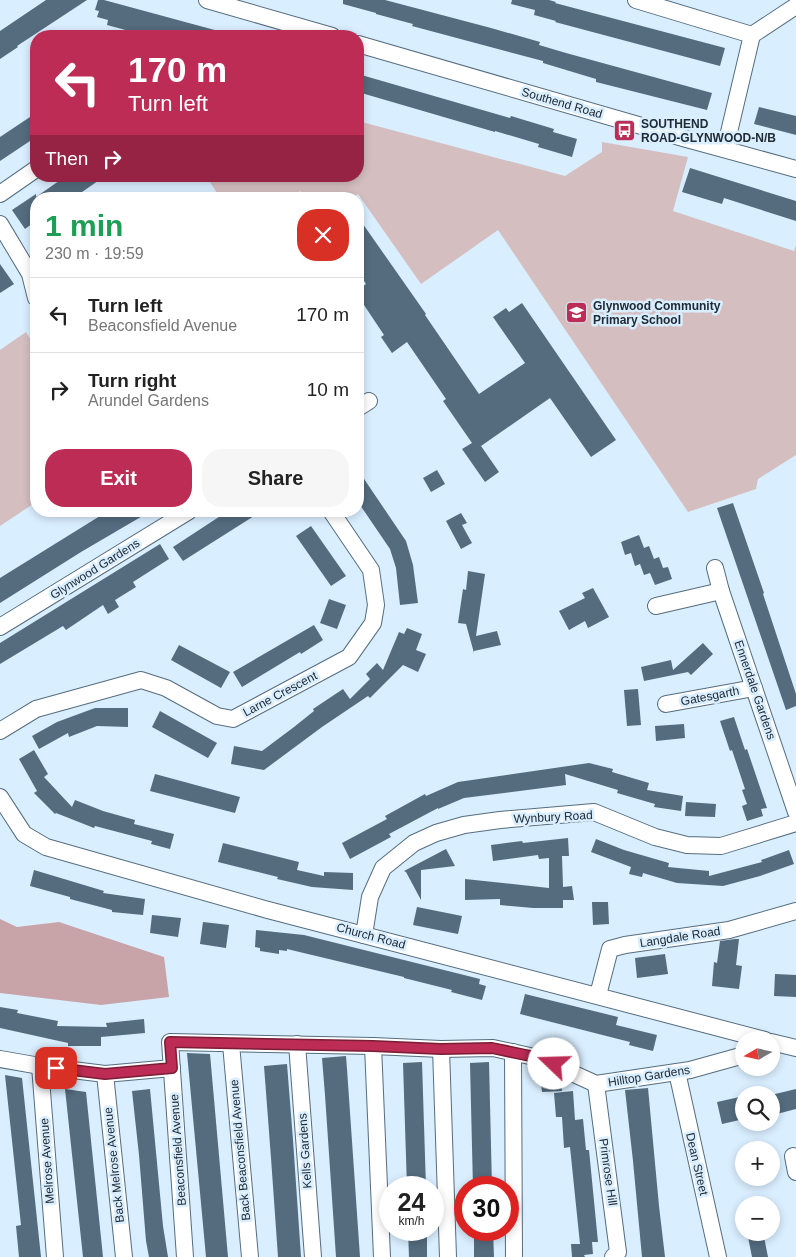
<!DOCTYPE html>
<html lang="en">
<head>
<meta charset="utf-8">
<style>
  body { margin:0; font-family:Arial,sans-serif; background:#f6f6f6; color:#222; height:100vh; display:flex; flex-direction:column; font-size:19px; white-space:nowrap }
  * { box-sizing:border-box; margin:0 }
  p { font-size:16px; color:#767676 }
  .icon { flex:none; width:28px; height:28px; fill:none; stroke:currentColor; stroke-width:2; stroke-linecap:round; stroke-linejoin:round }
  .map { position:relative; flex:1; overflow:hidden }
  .panel { position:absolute; left:30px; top:192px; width:334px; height:325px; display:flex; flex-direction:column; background:#fff; border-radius:20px; box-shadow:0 2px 8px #0003 }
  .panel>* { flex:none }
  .banner { position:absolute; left:30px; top:30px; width:334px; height:152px; border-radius:20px; box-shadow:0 2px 8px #0003; background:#bc2c54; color:#fff; overflow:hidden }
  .needle { width:32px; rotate:261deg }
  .tools { position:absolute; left:735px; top:1031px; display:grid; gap:10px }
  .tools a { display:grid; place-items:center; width:45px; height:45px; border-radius:50%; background:#fff; box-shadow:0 2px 8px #0003; font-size:25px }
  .speed { position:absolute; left:379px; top:1176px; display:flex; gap:10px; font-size:25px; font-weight:700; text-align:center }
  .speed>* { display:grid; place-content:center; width:65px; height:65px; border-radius:50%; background:#fff; box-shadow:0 2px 8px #0003; line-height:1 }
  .speed small { font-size:12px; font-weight:400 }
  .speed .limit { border:8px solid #d22; background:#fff; color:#111 }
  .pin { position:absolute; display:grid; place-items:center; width:42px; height:42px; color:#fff; margin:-21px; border-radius:10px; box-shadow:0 2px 8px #0006 }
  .me { position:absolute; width:55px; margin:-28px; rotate:291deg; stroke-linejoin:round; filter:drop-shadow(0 0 4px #0008) }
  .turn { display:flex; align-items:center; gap:18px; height:105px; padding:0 15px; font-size:22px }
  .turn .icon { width:65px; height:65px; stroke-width:2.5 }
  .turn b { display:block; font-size:35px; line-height:42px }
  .then { display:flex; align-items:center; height:48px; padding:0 15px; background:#0003; gap:10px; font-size:19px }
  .round { display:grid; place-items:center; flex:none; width:52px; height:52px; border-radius:20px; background:#f6f6f6 }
  .headline { display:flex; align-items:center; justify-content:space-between; height:85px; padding:0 15px }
  h1 { font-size:30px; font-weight:800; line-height:38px; color:#1e9e55 }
  .action { display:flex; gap:10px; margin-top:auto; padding:10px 15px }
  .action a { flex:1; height:58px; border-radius:20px; background:#bc2c54; color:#fff; font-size:20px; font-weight:800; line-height:58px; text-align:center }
  .action a+a { background:#f6f6f6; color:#222 }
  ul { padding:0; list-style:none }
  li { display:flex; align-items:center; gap:15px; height:75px; padding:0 15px; border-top:1px solid #e0e0e0 }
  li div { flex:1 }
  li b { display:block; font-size:19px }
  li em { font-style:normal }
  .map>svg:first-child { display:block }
  .green { fill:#d4bec0 }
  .forest { fill:#c8a4a9 }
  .building { fill:#546c7e }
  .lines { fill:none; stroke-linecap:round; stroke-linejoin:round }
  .minor-casing { stroke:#556d7f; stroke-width:18 }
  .minor { stroke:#fff; stroke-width:16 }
  .route-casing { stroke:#7a1d37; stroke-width:12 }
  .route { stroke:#bc2c54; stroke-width:9 }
  .labels { text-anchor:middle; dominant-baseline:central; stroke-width:5; stroke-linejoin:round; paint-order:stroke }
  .street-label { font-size:12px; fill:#212b33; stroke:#d9eeff }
  .poi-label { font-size:12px; font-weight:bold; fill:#212b33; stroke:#d9eeff; text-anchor:start }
</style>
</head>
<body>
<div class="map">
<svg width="796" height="1257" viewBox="0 0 796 1257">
  <rect width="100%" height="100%" fill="#d9eeff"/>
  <!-- green -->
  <g class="green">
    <path d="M358,121L565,176L602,152V142L688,157L673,211L794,251L796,245V455L758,479L756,489L688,512L498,230L421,284L358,194L351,199H306L300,191L288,199H221L206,176H358Z"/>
    <path d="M26,332L36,348V502L0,526V350Z"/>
  </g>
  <!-- forest -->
  <path class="forest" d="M0,919L17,927L59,922L164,957L169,997L101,1005L0,993Z"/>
  <!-- building -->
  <g class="building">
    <path d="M46,0H87L17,46L18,47L0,59V31Z"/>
    <path d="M98,0H104L222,32L221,36H148L107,25L108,20L97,17L99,11L95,10Z"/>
    <path d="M343,0H385L491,28L540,42L539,45L566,53L712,93L707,110L596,82V79L543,63V61L412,26L413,24L376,14V13L343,4Z"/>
    <path d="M512,0H549L556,2L555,3L725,48L720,66L555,22L556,21L534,15L535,10L511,4Z"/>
    <path d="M358,74L510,118L511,116L554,129L553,132L577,139L572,157L538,147L539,144L495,131V132L358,92Z"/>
    <path d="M759,107L796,116V135L754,124Z"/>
    <path d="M36,113V137L0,161V137Z"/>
    <path d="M690,168L796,201V221L724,198L722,204L682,192Z"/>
    <path d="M66,176H105L72,199H36V221L25,229L12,210L36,194V197Z"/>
    <path d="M358,217L426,314L425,315L479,394L525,363L493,317L506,308L509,312L522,303L616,440L591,457L550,398L481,446L499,472L485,482L462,449L472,443L443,401L446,399L407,342L392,353L381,337L384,335L364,305L362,306L358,299V290L366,284L358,271Z"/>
    <path d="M0,264L14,284L0,293Z"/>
    <path d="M358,470L406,541L413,565L418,603L400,605L396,568L390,549L358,502Z"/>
    <path d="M437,470L445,484L431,492L423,478Z"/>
    <path d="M733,503L764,593L763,594L796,694V706L786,710L717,508Z"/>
    <path d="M108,511H151L81,552L0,603V578Z"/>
    <path d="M228,511H262L183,561L173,547Z"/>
    <path d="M461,513L467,523L462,525L472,543L461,549L446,521Z"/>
    <path d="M311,526L346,576L331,586L296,536Z"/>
    <path d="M639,535L644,548L649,546L654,559L659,557L663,568L668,567L672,579L655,585L650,573L644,575L640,564L635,566L631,553L625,555L621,542Z"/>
    <path d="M160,544L169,559L133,582L136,587L115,600L119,607L108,614L103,605L66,630L63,626L0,664V643Z"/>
    <path d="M468,571L485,574L476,636L497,631L501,645L474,651V653L466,624L458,623L463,589L466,590Z"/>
    <path d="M593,588L609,617L588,628L585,621L569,630L559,611L585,598L582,593Z"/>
    <path d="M329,599L346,605L337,629L320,623Z"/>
    <path d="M314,625L323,640L301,654L300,652L242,687L233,672Z"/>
    <path d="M407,628L422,634L416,650L426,654L418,672L403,665L370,698L368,696L322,727L264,770L231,764L234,746L262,751L294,727L314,711L313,709L343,689L350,699L370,679L366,674L377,663L383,670L399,632L404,634Z"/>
    <path d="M703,643L713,654L691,675L688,672L644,681L641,667L671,660L673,670Z"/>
    <path d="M179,645L230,672L221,688L171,660Z"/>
    <path d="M638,689L641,725L627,726L624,690Z"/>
    <path d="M95,708H128V727L97,726L69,737L68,733L39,749L32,736L57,722Z"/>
    <path d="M160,711L217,743L208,758L152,727Z"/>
    <path d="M734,717L745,750L747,749L767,808L761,809L763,816L747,821L742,806L747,804L742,790L745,789L732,750L730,751L720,721Z"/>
    <path d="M684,724L685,738L656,741L655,726Z"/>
    <path d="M34,750L48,774L44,777L72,807L75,800L103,811L135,820L134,824L174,834L170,849L151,844L152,841L95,826L94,828L56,813L55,814L34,793L37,791L19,759Z"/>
    <path d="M589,763L613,769L612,772L649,783L647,790L683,796L681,811L654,807L655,804L617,793L618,790L565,774L566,785L464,798L438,809V808L389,834L391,837L350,859L342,843L387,819L385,816L425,794L426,796L458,782Z"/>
    <path d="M155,774L240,797L235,813L150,791Z"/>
    <path d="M686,802L716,804L715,817L685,816Z"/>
    <path d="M568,838L569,856H562L563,887L572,886L574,900H563V908H533L500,905V899L465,900V879L549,888V858L539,859L538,855L493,861L491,845L522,841L523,843Z"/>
    <path d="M596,839L624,850L669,863L668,867L709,871V876L762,862L761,860L789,850L794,864L760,876L723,886L677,883L643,873L642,877L629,874L631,867L591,852Z"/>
    <path d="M223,843L299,862L297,870L324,876V872L353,873V890L312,887L277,879L278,877L218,862Z"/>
    <path d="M446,849L455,866L421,870V900L406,872L404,871Z"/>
    <path d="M34,870L104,891L103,893L145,899L143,915L112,912V910L70,899V897L30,886Z"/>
    <path d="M592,902H608L609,924L593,925Z"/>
    <path d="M417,907L462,916L458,934L413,925Z"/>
    <path d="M152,915L181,918L178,937L150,933Z"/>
    <path d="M203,922L229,925L226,948L200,944Z"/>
    <path d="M256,930L304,935L480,979L479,984L486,986L482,1000L451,992L452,990L404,978V977L287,949V951L279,950V954L260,951V948L255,947Z"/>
    <path d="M735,939H739L736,965L742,966L739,989L712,986L714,962L717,963L720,941Z"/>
    <path d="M665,954L668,974L637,978L635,958Z"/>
    <path d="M775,974L796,975V997L774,996Z"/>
    <path d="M525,994L618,1017L616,1025L657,1035L653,1051L629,1045L630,1042L520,1014Z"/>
    <path d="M0,1007L18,1010L17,1013L58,1021L57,1026L107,1027L106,1023L144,1019L145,1033L101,1037V1046H68V1043L0,1028Z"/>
    <path d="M187,1053L210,1054L228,1257H206Z"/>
    <path d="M346,1056L347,1069L360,1257H336L325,1095L322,1058Z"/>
    <path d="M422,1062L426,1188H407L403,1063Z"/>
    <path d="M489,1062L492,1188H473L470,1063Z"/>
    <path d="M287,1064L293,1140L301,1257H278L271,1158L264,1066Z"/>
    <path d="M550,1074L561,1079L562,1091L542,1092L540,1075Z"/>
    <path d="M5,1075L22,1078L41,1257H19L16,1226L21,1225Z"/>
    <path d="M648,1088L659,1206L665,1257H642L633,1161L625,1090Z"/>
    <path d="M65,1089L86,1092L103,1257H83Z"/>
    <path d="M150,1089L163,1226L168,1257H149L146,1241L139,1155L132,1091Z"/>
    <path d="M796,1089V1109L773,1115L771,1095Z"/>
    <path d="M573,1091L575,1120L583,1119L586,1150H589L598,1242H592L593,1254L584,1255L585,1257H572L571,1244H580L570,1147L564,1148L562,1117H556L554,1093Z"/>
    <path d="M744,1096V1119L722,1124L717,1102Z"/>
    <path d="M408,1230H427V1257H409Z"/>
    <path d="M474,1230H493L494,1257H474Z"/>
    <path d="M747,1232H763L768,1257H752Z"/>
  </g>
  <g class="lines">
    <defs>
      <g id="minor">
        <path d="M207,0L332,36"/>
        <path d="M636,0L752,35"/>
        <path d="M358,44L683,138L796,169"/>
        <path d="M725,149L752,35L796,6"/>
        <path d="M0,194L36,169"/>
        <path d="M0,224L30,274L36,298"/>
        <path d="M358,408L369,401"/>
        <path d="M715,568L721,591L796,812"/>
        <path d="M656,606L721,591"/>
        <path d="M0,627L189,511"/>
        <path d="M666,704L754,688"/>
        <path d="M0,731L36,709L141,680L166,688L217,716L233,719L349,657L373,623L376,605L371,570L331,511"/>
        <path d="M0,797L24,834L46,847L268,910L765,1040"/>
        <path d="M364,935L370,897L383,868L414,843L436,833L464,825L500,820L594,812L655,837L687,845L721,846L796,823"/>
        <path d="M598,995L610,949L625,945L729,930L796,911"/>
        <path d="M771,1042L796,1048"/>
        <path d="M231,1044L250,1257"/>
        <path d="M297,1044L313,1257"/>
        <path d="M373,1046L382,1257"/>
        <path d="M441,1049L448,1257"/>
        <path d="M513,1052L514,1257"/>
        <path d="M0,1059L40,1066L105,1074L172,1068"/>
        <path d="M40,1066L55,1257"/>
        <path d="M677,1072L718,1257"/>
        <path d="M105,1074L124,1257"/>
        <path d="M596,1084L618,1252L613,1257"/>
        <path d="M793,1156L796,1172"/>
        <path d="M185,1257L170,1042L373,1046L441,1049L493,1048L539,1058L596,1084L690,1070L744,1055"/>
      </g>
    </defs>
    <!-- minor casing -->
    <use href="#minor" class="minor-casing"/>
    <!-- minor -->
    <use href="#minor" class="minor"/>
  </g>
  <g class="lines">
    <defs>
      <path id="route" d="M56,1068L105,1074L172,1068L170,1042L373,1046L441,1049L492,1048L540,1058L554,1064"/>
    </defs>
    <!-- route casing -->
    <use href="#route" class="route-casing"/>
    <!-- route -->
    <use href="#route" class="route"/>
  </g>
  <!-- icons -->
  <defs>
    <symbol id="bus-square" viewBox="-11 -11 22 22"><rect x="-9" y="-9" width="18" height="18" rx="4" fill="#bc2c54" stroke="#d9eeff"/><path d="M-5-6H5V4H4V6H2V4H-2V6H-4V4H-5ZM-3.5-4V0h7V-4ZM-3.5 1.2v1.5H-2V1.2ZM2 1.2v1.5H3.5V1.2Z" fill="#fff"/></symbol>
    <symbol id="school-square" viewBox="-11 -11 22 22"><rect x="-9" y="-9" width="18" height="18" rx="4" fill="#bc2c54" stroke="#d9eeff"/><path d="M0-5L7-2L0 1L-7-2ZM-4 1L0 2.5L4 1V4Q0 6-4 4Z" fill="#fff"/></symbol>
  </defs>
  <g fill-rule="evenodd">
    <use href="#bus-square" x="612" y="118" width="25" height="25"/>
    <use href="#school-square" x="564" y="300" width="25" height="25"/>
  </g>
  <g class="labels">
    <!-- street labels -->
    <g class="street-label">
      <text transform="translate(562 103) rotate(16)">Southend Road</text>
      <text transform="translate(95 569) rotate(-32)">Glynwood Gardens</text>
      <text transform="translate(755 690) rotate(71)">Ennerdale Gardens</text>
      <text transform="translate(280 694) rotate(-28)">Larne Crescent</text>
      <text transform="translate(710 696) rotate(-11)">Gatesgarth</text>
      <text transform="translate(553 817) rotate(-3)">Wynbury Road</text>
      <text transform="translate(371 936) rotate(15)">Church Road</text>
      <text transform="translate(680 937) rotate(-9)">Langdale Road</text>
      <text transform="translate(649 1076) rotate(-9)">Hilltop Gardens</text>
      <text transform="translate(178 1150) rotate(-94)">Beaconsfield Avenue</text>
      <text transform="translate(240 1150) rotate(-95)">Back Beaconsfield Avenue</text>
      <text transform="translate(305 1151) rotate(-94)">Kells Gardens</text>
      <text transform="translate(47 1161) rotate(-94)">Melrose Avenue</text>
      <text transform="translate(697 1164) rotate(77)">Dean Street</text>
      <text transform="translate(114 1165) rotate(-96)">Back Melrose Avenue</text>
      <text transform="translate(608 1172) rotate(82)">Primrose Hill</text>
    </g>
    <!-- poi labels -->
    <g class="poi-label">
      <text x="641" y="124">SOUTHEND<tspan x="641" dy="14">ROAD-GLYNWOOD-N/B</tspan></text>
      <text x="593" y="306">Glynwood Community<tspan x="593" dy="14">Primary School</tspan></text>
    </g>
  </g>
</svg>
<div class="tools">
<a><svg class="needle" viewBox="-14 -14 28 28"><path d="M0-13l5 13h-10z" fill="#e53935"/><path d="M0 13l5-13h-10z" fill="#767676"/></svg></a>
<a><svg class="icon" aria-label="search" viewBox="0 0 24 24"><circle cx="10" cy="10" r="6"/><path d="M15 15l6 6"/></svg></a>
<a>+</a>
<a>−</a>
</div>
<div class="speed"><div>24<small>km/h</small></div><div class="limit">30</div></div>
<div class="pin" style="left:56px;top:1068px;background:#d93025"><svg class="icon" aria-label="arrive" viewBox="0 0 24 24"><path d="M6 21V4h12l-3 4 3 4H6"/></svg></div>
<svg class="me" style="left:554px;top:1064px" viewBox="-20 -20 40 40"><circle r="19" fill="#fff"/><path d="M0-13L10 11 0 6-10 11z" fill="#bc2c54"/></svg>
<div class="banner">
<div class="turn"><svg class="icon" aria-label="left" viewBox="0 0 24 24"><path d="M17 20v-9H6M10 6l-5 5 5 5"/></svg><div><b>170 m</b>Turn left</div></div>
<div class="then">Then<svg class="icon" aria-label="right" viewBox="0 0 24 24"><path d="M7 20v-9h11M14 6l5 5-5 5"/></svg></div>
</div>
<section class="panel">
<div class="headline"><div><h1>1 min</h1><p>230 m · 19:59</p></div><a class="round" style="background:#d93025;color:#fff"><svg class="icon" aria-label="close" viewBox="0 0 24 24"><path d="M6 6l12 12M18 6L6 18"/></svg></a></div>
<ul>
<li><svg class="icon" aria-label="left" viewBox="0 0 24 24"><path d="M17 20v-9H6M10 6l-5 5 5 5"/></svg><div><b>Turn left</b><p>Beaconsfield Avenue</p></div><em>170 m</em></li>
<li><svg class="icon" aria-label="right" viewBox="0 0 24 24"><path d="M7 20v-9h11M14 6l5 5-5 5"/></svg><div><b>Turn right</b><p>Arundel Gardens</p></div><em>10 m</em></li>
</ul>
<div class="action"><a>Exit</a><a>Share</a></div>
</section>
</div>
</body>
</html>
